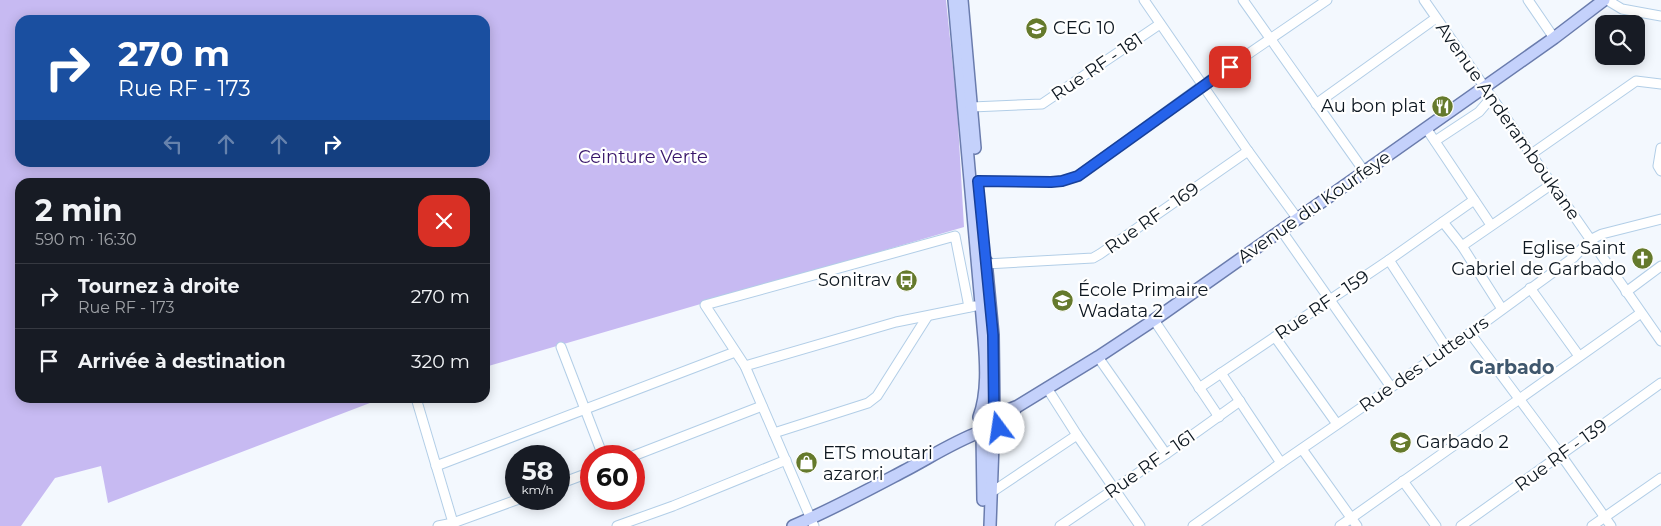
<!DOCTYPE html>
<html lang="fr">
<head>
<meta charset="utf-8">
<style>
  body { margin:0; font-family:Montserrat,sans-serif; background:#20242c; color:#f1f3f6; height:100vh; display:flex; flex-direction:column; font-size:19px; white-space:nowrap }
  * { box-sizing:border-box; margin:0 }
  p { font-size:16px; color:#9ea1a6 }
  .icon { flex:none; width:28px; height:28px; fill:none; stroke:currentColor; stroke-width:2; stroke-linecap:round; stroke-linejoin:round }
  .map { position:relative; flex:1; overflow:hidden }
  .details { position:absolute; left:15px; top:178px; width:475px; height:225px; display:flex; flex-direction:column; background:#171b24; border-radius:15px; box-shadow:0 2px 12px #0003 }
  .details>* { flex:none }
  .guide { position:absolute; left:15px; top:15px; width:475px; height:152px; border-radius:15px; box-shadow:0 2px 12px #0003; background:#1a4fa0; color:#fff; overflow:hidden }
  .tools { position:absolute; left:1595px; top:15px; display:grid; gap:10px }
  .tools a { display:grid; place-items:center; width:50px; height:50px; border-radius:10px; background:#171b24; box-shadow:0 2px 12px #0003; font-size:25px }
  .speed { position:absolute; left:505px; top:445px; display:flex; gap:10px; font-size:25px; font-weight:700; text-align:center }
  .speed>* { display:grid; place-content:center; width:65px; height:65px; border-radius:50%; background:#171b24; box-shadow:0 2px 12px #0003; line-height:1 }
  .speed small { font-size:12px; font-weight:400 }
  .speed .limit { border:8px solid #d22; background:#fff; color:#111 }
  .pin { position:absolute; display:grid; place-items:center; width:42px; height:42px; color:#fff; margin:-21px; border-radius:10px; box-shadow:0 2px 8px #0006 }
  .me { position:absolute; width:55px; margin:-28px; rotate:346deg; stroke-linejoin:round; filter:drop-shadow(0 0 4px #0008) }
  .turn { display:flex; align-items:center; gap:18px; height:105px; padding:0 20px; font-size:22px }
  .turn .icon { width:65px; height:65px; stroke-width:2.5 }
  .turn b { display:block; font-size:35px; line-height:42px }
  .lanes { display:flex; align-items:center; height:48px; padding:0 20px; background:#0003; justify-content:center; gap:25px; direction:ltr }
  .lanes .off { opacity:.35 }
  .round { display:grid; place-items:center; flex:none; width:52px; height:52px; border-radius:15px; background:#20242c }
  .headline { display:flex; align-items:center; justify-content:space-between; height:85px; padding:0 20px }
  h1 { font-size:30px; font-weight:700; line-height:38px }
  ul { padding:0; list-style:none }
  li { display:flex; align-items:center; gap:15px; height:65px; padding:0 20px; border-top:1px solid #363941 }
  li div { flex:1 }
  li b { display:block; font-size:19px }
  li em { font-style:normal }
  .map>svg:first-child { display:block }
  .green { fill:#c7baf2; fill-rule:evenodd }
  .lines { fill:none; stroke-linecap:round; stroke-linejoin:round }
  .minor-casing { stroke:#b2cee7; stroke-width:11 }
  .major-casing { stroke:#6a7cad; stroke-width:14 }
  .minor { stroke:#fff; stroke-width:9 }
  .major { stroke:#c4d1fb; stroke-width:11 }
  .route-casing { stroke:#184099; stroke-width:12 }
  .route { stroke:#2563eb; stroke-width:9 }
  .labels { text-anchor:middle; dominant-baseline:central; stroke-width:4.5; stroke-linejoin:round; paint-order:stroke }
  .poi-label { font-size:18px; fill:#0d1720; stroke:#fff; text-anchor:start }
  .street-label { font-size:18px; fill:#0d1720; stroke:#fff }
  .park-label { font-size:18px; fill:#38156a; stroke:#fff }
  .neighbourhood-label { font-size:19px; font-weight:bold; fill:#3f576d; stroke:#fff }
</style>
</head>
<body>
<div class="map">
<svg width="1661" height="526" viewBox="0 0 1661 526">
  <rect width="100%" height="100%" fill="#f3f8fe"/>
  <!-- green -->
  <path class="green" d="M0,0H946L957,106L964,227L485,367V182H20V398H383L108,503L101,466L55,478L21,526H0ZM20,20H485V162H20Z"/>
  <g class="lines">
    <defs>
      <g id="minor">
        <path d="M1144,0L1248,151L1297,218"/>
        <path d="M1243,0L1364,171"/>
        <path d="M1424,0L1661,341"/>
        <path d="M1528,0L1554,38"/>
        <path d="M1607,0L1622,9L1661,16"/>
        <path d="M1316,104L1436,18"/>
        <path d="M972,107L1042,104L1160,24"/>
        <path d="M1426,128L1491,225"/>
        <path d="M1435,141L1479,112L1491,98"/>
        <path d="M1661,148L1658,166L1661,171"/>
        <path d="M1530,155L1636,81L1661,84"/>
        <path d="M978,181L1051,182L1062,181L1078,176L1203,85L1327,0"/>
        <path d="M1443,222L1462,246L1502,309"/>
        <path d="M1281,230L1391,387"/>
        <path d="M1462,246L1552,184"/>
        <path d="M1389,260L1447,349"/>
        <path d="M986,264L1093,258L1100,254L1248,151"/>
        <path d="M1530,288L1579,356"/>
        <path d="M1626,292L1661,266"/>
        <path d="M1154,320L1219,417"/>
        <path d="M1470,333L1561,455L1611,526"/>
        <path d="M1275,337L1337,424"/>
        <path d="M561,347L603,456"/>
        <path d="M1098,357L1166,454"/>
        <path d="M745,366L896,322L975,306"/>
        <path d="M1221,373L1281,463"/>
        <path d="M1047,388L1077,435L1140,526"/>
        <path d="M1199,388L1389,260L1474,200"/>
        <path d="M416,398L454,526"/>
        <path d="M774,433L868,403L877,396L884,385L927,317"/>
        <path d="M1302,449L1357,526"/>
        <path d="M633,456L762,406"/>
        <path d="M436,466L735,352"/>
        <path d="M1403,481L1436,526"/>
        <path d="M559,484L591,472"/>
        <path d="M991,491L995,490L1077,435"/>
        <path d="M438,526L453,523L519,499"/>
        <path d="M617,526L673,506L786,460"/>
        <path d="M814,526L745,366L705,305L955,236L969,307"/>
        <path d="M1060,526L1166,454L1240,401"/>
        <path d="M1193,526L1281,463L1470,333L1574,257L1590,240L1602,234L1661,219"/>
        <path d="M1340,526L1641,313"/>
        <path d="M1461,526L1661,383"/>
        <path d="M1592,526L1661,478"/>
      </g>
      <g id="major">
        <path d="M954,0L984,338C986,363 988,393 979,417"/>
        <path d="M962,0L975,148"/>
        <path d="M986,261L993,335L994,414"/>
        <path d="M995,415L1018,406L1098,357L1154,320L1554,38L1604,0"/>
        <path d="M999,426L1015,409"/>
        <path d="M982,434L983,500"/>
        <path d="M793,526C831,510 868,490 904,471C929,458 953,442 980,432"/>
        <path d="M990,526L993,444L996,432"/>
      </g>
    </defs>
    <!-- minor casing -->
    <use href="#minor" class="minor-casing"/>
    <!-- major casing -->
    <use href="#major" class="major-casing"/>
    <!-- minor -->
    <use href="#minor" class="minor"/>
    <!-- major -->
    <use href="#major" class="major"/>
  </g>
  <g class="lines">
    <defs>
      <path id="route" d="M999,428V420L994,414L993,335L978,181L1051,182L1062,181L1078,176L1230,67"/>
    </defs>
    <!-- route casing -->
    <use href="#route" class="route-casing"/>
    <!-- route -->
    <use href="#route" class="route"/>
  </g>
  <!-- icons -->
  <defs>
    <symbol id="school-disc" viewBox="-11 -11 22 22"><circle r="9.5" fill="#657a2c" stroke="#fff"/><path d="M0-5L7-2L0 1L-7-2ZM-4 1L0 2.5L4 1V4Q0 6-4 4Z" fill="#fff"/></symbol>
    <symbol id="restaurant-disc" viewBox="-11 -11 22 22"><circle r="9.5" fill="#657a2c" stroke="#fff"/><path d="M-5-6h1v4h1v-4h1v4h1v-4h1v5L-1.5 .5V6h-2V.5L-5-1ZM5-6V6H3V1.5H1.5Q1.5-4 5-6Z" fill="#fff"/></symbol>
    <symbol id="church-disc" viewBox="-11 -11 22 22"><circle r="9.5" fill="#657a2c" stroke="#fff"/><path d="M-1.2-6h2.4v3.5h3.3v2.4h-3.3V6h-2.4V-.1h-3.3v-2.4h3.3Z" fill="#fff"/></symbol>
    <symbol id="bus-disc" viewBox="-11 -11 22 22"><circle r="9.5" fill="#657a2c" stroke="#fff"/><path d="M-5-6H5V4H4V6H2V4H-2V6H-4V4H-5ZM-3.5-4V0h7V-4ZM-3.5 1.2v1.5H-2V1.2ZM2 1.2v1.5H3.5V1.2Z" fill="#fff"/></symbol>
    <symbol id="shop-disc" viewBox="-11 -11 22 22"><circle r="9.5" fill="#657a2c" stroke="#fff"/><path d="M-5-2.5h2.3a2.7 3.5 0 0 1 5.4 0H5L5.5 6h-11ZM-1.5-2.5h3a1.5 2.3 0 0 0-3 0Z" fill="#fff"/></symbol>
  </defs>
  <g fill-rule="evenodd">
    <use href="#school-disc" x="1024" y="16" width="25" height="25"/>
    <use href="#restaurant-disc" x="1430" y="94" width="25" height="25"/>
    <use href="#church-disc" x="1630" y="246" width="25" height="25"/>
    <use href="#bus-disc" x="894" y="268" width="25" height="25"/>
    <use href="#school-disc" x="1050" y="288" width="25" height="25"/>
    <use href="#school-disc" x="1388" y="430" width="25" height="25"/>
    <use href="#shop-disc" x="794" y="450" width="25" height="25"/>
  </g>
  <g class="labels">
    <!-- poi labels -->
    <g class="poi-label">
      <text x="1053" y="28">CEG 10</text>
      <text x="1426" y="106" text-anchor="end">Au bon plat</text>
      <text x="1626" y="248" text-anchor="end">Eglise Saint<tspan x="1626" dy="21">Gabriel de Garbado</tspan></text>
      <text x="891" y="280" text-anchor="end">Sonitrav</text>
      <text x="1078" y="290">École Primaire<tspan x="1078" dy="21">Wadata 2</tspan></text>
      <text x="1416" y="442">Garbado 2</text>
      <text x="823" y="453">ETS moutari<tspan x="823" dy="21">azarori</tspan></text>
    </g>
    <!-- street labels -->
    <g class="street-label">
      <text transform="translate(1097 67) rotate(-34)">Rue RF - 181</text>
      <text transform="translate(1508 121) rotate(55)">Avenue Anderamboukane</text>
      <text transform="translate(1314 207) rotate(-35)">Avenue du Kourfeye</text>
      <text transform="translate(1152 218) rotate(-35)">Rue RF - 169</text>
      <text transform="translate(1322 305) rotate(-34)">Rue RF - 159</text>
      <text transform="translate(1424 364) rotate(-35)">Rue des Lutteurs</text>
      <text transform="translate(1561 455) rotate(-36)">Rue RF - 139</text>
      <text transform="translate(1150 464) rotate(-35)">Rue RF - 161</text>
    </g>
    <!-- park labels -->
    <g class="park-label">
      <text x="643" y="157">Ceinture Verte</text>
    </g>
    <!-- neighbourhood labels -->
    <g class="neighbourhood-label">
      <text x="1512" y="367">Garbado</text>
    </g>
  </g>
</svg>
<div class="tools">
<a><svg class="icon" aria-label="search" viewBox="0 0 24 24"><circle cx="10" cy="10" r="6"/><path d="M15 15l6 6"/></svg></a>
</div>
<div class="speed"><div>58<small>km/h</small></div><div class="limit">60</div></div>
<div class="pin" style="left:1230px;top:67px;background:#d93025"><svg class="icon" aria-label="arrive" viewBox="0 0 24 24"><path d="M6 21V4h12l-3 4 3 4H6"/></svg></div>
<svg class="me" style="left:999px;top:428px" viewBox="-20 -20 40 40"><circle r="19" fill="#fff"/><path d="M0-13L10 11 0 6-10 11z" fill="#2563eb"/></svg>
<div class="guide">
<div class="turn"><svg class="icon" aria-label="right" viewBox="0 0 24 24"><path d="M7 20v-9h11M14 6l5 5-5 5"/></svg><div><b>270 m</b>Rue RF - 173</div></div>
<div class="lanes"><svg class="icon off" aria-label="left" viewBox="0 0 24 24"><path d="M17 20v-9H6M10 6l-5 5 5 5"/></svg><svg class="icon off" aria-label="ahead" viewBox="0 0 24 24"><path d="M12 20V5M6 11l6-6 6 6"/></svg><svg class="icon off" aria-label="ahead" viewBox="0 0 24 24"><path d="M12 20V5M6 11l6-6 6 6"/></svg><svg class="icon" aria-label="right" viewBox="0 0 24 24"><path d="M7 20v-9h11M14 6l5 5-5 5"/></svg></div>
</div>
<section class="details">
<div class="headline"><div><h1>2 min</h1><p>590 m · 16:30</p></div><a class="round" style="background:#d93025;color:#fff"><svg class="icon" aria-label="close" viewBox="0 0 24 24"><path d="M6 6l12 12M18 6L6 18"/></svg></a></div>
<ul>
<li><svg class="icon" aria-label="right" viewBox="0 0 24 24"><path d="M7 20v-9h11M14 6l5 5-5 5"/></svg><div><b>Tournez à droite</b><p>Rue RF - 173</p></div><em>270 m</em></li>
<li><svg class="icon" aria-label="arrive" viewBox="0 0 24 24"><path d="M6 21V4h12l-3 4 3 4H6"/></svg><div><b>Arrivée à destination</b></div><em>320 m</em></li>
</ul>
</section>
</div>
</body>
</html>
